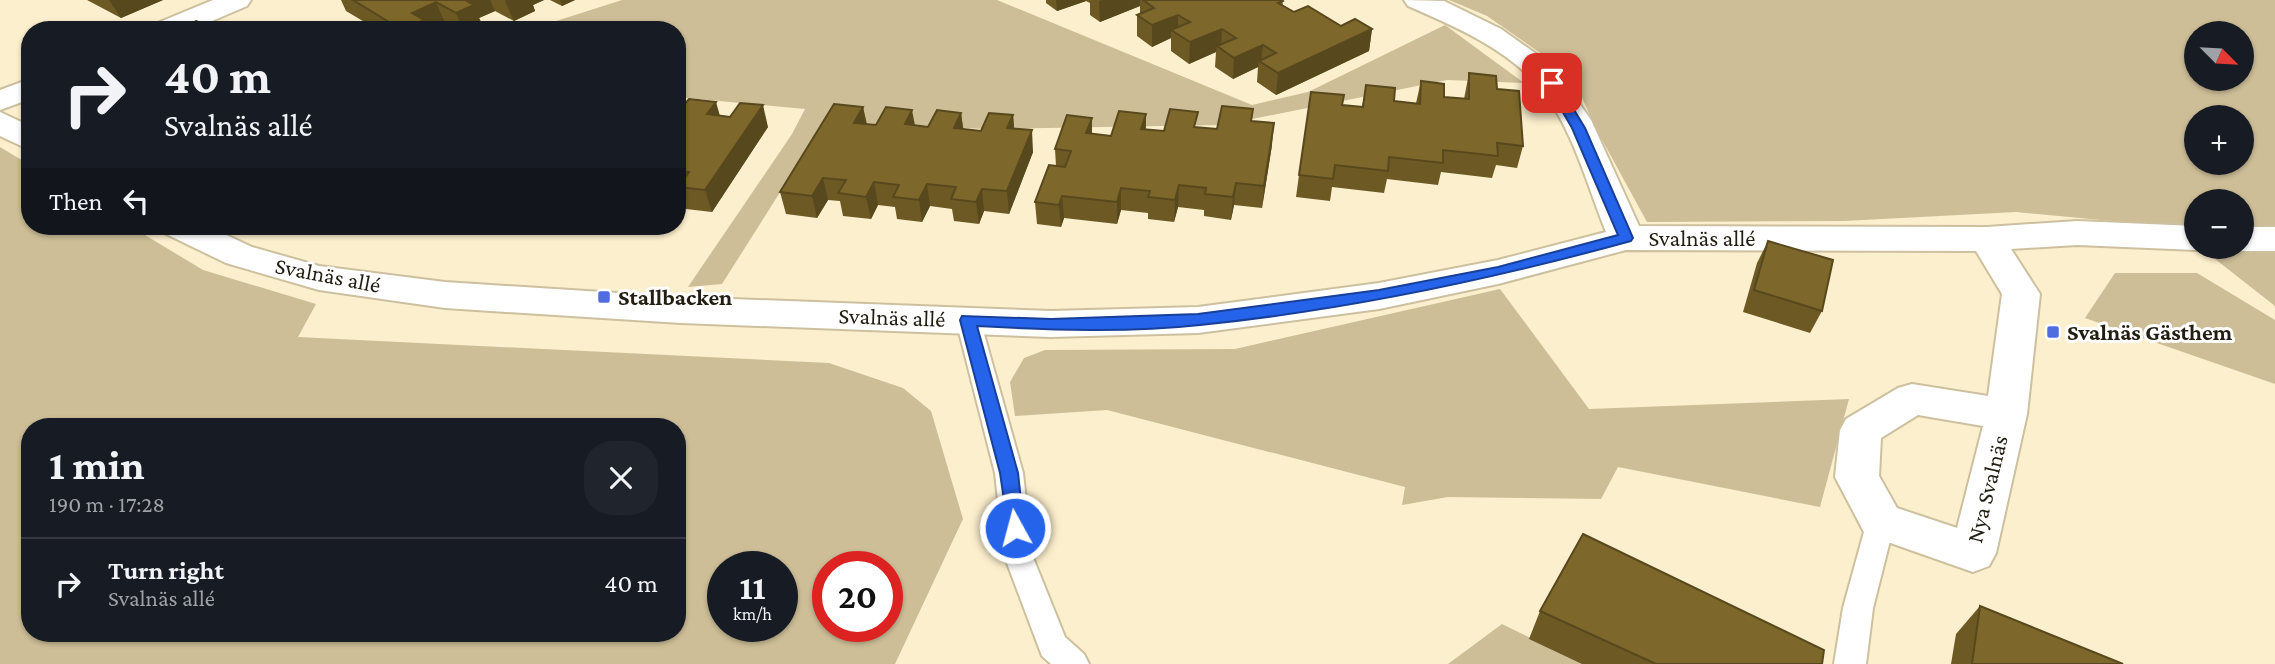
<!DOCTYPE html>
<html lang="en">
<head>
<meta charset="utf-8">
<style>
  body { margin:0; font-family:"Crimson Pro",serif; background:#20242c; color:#f1f3f6; height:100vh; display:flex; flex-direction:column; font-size:26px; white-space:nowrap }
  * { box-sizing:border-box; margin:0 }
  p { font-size:23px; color:#9ea1a6 }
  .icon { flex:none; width:38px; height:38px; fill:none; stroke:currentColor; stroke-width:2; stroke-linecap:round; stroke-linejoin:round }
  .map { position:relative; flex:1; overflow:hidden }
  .panel { position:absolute; left:21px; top:418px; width:665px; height:224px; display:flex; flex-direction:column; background:#171b24; border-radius:28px; box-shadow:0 2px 5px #0004 }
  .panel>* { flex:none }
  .guide { position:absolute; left:21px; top:21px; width:665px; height:214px; border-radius:28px; box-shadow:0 2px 5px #0004; background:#171b24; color:#f1f3f6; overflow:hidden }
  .needle { width:46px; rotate:114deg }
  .tools { position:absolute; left:2184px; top:21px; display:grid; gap:14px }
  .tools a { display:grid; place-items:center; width:70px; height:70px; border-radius:50%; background:#171b24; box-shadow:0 2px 5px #0004; font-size:35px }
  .speed { position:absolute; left:707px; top:551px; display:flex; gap:14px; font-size:35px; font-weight:700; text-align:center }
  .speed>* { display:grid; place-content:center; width:91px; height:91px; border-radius:50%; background:#171b24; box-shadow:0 2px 5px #0004; line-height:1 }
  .speed small { font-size:18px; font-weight:400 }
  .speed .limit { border:10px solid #d22; background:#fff; color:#111 }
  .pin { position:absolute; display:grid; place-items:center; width:60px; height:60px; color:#fff; margin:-30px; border-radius:14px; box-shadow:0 4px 10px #0006 }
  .me { position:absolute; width:77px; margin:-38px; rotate:353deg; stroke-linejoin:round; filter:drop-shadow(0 0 5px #0008) }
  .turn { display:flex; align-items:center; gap:24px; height:147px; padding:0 28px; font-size:32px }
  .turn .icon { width:91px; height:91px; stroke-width:2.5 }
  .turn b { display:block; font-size:49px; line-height:60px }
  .then { display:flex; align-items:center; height:66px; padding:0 28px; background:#0003; gap:14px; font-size:26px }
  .round { display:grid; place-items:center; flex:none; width:74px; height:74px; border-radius:28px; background:#20242c }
  .overview { display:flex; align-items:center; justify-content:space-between; height:119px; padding:0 28px }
  h1 { font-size:42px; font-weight:700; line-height:52px }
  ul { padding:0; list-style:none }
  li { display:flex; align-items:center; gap:21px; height:91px; padding:0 28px; border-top:2px solid #363941 }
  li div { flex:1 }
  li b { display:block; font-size:26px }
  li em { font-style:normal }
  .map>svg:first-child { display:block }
  .green { fill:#cdbe97; fill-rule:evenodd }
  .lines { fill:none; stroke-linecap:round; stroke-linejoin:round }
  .service-casing { stroke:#ccc09f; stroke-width:4 }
  .minor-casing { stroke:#ccc09f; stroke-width:4 }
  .service { fill:#fff; fill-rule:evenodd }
  .minor { fill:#fff; fill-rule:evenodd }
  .wall { fill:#6c5924 }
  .shaded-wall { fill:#58481d }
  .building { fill:#7d672a; stroke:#58481d; stroke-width:2 }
  .route { fill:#2563eb; stroke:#184099; stroke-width:2 }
  .poi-dot { fill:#4f6ce1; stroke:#fff; stroke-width:2.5 }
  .labels { text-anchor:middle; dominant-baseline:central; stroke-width:6; stroke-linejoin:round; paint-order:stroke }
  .street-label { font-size:23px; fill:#231e12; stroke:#fff }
  .poi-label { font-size:23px; font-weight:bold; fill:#231e12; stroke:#fff; text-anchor:start }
</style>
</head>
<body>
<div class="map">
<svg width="2275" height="664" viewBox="0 0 2275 664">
  <rect width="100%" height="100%" fill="#fcefcd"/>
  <!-- green -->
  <g class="green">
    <path d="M622,0H997L1252,105L1308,92L1445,25L1524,83L1447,80L1222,125L989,129L824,123L722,284L688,287L792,134L805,109L677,97V30H528Z"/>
    <path d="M1449,0H2275V306L2215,259L2226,247H2242V201H2196V229L2016,212L1844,221L1647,222L1595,127L1572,75L1487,16ZM2196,33H2242V79H2196ZM2196,117H2242V163H2196Z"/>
    <path d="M0,147L30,165V226H130L203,270L316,304L298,337L829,363L903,388L931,411L963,519L895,664H0ZM30,427H677V634H30ZM723,567H782V626H723ZM828,567H887V626H828Z"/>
    <path d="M2115,273H2197L2275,320V384L2085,318Z"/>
    <path d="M1500,289L1589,409L1849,399L1820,507L1618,467L1601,499L1448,497L1402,505L1405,487L1107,410L1015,416L1010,382L1024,358L1045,350L1235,349Z"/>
    <path d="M1502,624L1584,664H1448Z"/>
  </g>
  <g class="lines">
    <defs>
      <g id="service">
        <path d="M968,312L977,314L980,320L1023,473L1032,555L1065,637L1084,654L1089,664H1051L1042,656L1004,555L995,473L956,320L959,314Z"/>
        <path d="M1881,509L1891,513L1895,521L1873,608L1866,664H1834L1843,608L1867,521L1871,513Z"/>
      </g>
      <g id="minor">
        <path d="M213,0H251L247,6L191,30H151L155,24Z"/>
        <path d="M1404,0L1444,1L1501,29L1552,65L1591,120L1639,226L1987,227L2077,221L2196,226V247H2207L2196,250L2077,245L2011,249L2040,294L2027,414L1996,553L1989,566L1973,572L1865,534L1835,477L1840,430L1846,419L1898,388L1912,384L1988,396L2002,294L1976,251L1626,250L1498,284L1379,309L1198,333L1051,337L681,323L445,308L319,290L226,263L166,234L160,226H207L252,247L319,266L445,282L681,297L1051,311L1198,307L1379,283L1498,260L1606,232C1587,185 1573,129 1541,89C1508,49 1454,26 1408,6ZM1918,415L1983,426L1957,528L1897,508L1879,476L1881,438Z"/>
        <path d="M30,79V99L0,110V90Z"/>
        <path d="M0,112L30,126V150L0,136Z"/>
        <path d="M2242,227H2275V251H2242L2229,247H2242Z"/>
      </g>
    </defs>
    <!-- service casing -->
    <use href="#service" class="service-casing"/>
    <!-- minor casing -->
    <use href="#minor" class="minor-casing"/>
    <!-- service -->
    <use href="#service" class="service"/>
    <!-- minor -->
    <use href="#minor" class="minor"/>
  </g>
  <!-- wall -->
  <g class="wall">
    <path d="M87,0H163L121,18Z"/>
    <path d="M341,0H544L533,5L535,11L514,21L495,11L479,18L483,26L475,30H457L445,23L431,30H378L346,11Z"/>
    <path d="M550,0H575L562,6Z"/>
    <path d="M1046,0H1282L1283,5L1294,12L1341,26L1372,29L1369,51L1276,95L1257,82L1258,67L1233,79L1215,67L1216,52L1189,64L1171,51V38L1152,47L1137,36V15L1140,14V6L1100,22L1090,15V3L1086,1L1057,11L1046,3Z"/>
    <path d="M1469,73L1497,89L1523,146L1517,168L1496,165L1492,178L1441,172L1438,185L1387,179L1384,193L1332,187L1330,201L1296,197L1299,175L1342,105L1362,107L1366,85L1394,101L1416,103L1421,81L1444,97L1464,99Z"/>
    <path d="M863,107L867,124L876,125L915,126L928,127L961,113L963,129L981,131L1013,115L1014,128L1033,152L1009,214L984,211L979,224L954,221L952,209L930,206L922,222L897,219L895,207L878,205L871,219L843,216L840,201L828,200L817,218L786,214L780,192Z"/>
    <path d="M677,113L720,116L768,127L712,212L686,209L680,192H677Z"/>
    <path d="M1146,114V130L1164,131L1197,127L1217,129L1252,121L1272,145L1262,208L1234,205L1231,220L1204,216V210L1178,207L1174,222L1148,219V213L1121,210L1117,224L1064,218L1061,227L1037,224L1035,202L1056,166L1055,149L1092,118V134L1111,136Z"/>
    <path d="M1768,241L1822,311L1810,333L1743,312L1757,263Z"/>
    <path d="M1980,606L2123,664H1951L1956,634Z"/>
    <path d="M1540,611L1822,664H1582L1529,639Z"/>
  </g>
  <!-- shaded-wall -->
  <g class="shaded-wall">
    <path d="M109,0H163L121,18Z"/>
    <path d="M464,0H490L495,11L479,18L483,26L475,30H463L456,13Z"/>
    <path d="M506,0H544L533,5L535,11L514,21L505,1Z"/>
    <path d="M560,0H575L562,6Z"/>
    <path d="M1056,0H1086V1L1057,11Z"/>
    <path d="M1102,0H1140V6L1100,22L1099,1Z"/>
    <path d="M436,2L445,23L431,30H402L412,13Z"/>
    <path d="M1178,15V34L1171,30V38L1152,47V25Z"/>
    <path d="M1222,29L1221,49L1217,46L1216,52L1189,64L1190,42Z"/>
    <path d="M1372,29L1369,51L1276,95L1278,73Z"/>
    <path d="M1263,45L1261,62L1259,61L1258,67L1233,79L1234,58Z"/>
    <path d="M716,102L722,123L707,114Z"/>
    <path d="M763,105L768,127L712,212L705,190Z"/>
    <path d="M863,107L867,128L854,123Z"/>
    <path d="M912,110L916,131L905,124Z"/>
    <path d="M961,113L964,134L954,128Z"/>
    <path d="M1146,114L1145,136L1141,129Z"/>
    <path d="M1013,115L1015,137L1007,128Z"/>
    <path d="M1092,118V139L1086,133Z"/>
    <path d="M1274,123L1272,145L1262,208L1264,186Z"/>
    <path d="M1032,130L1033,152L1009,214L1007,191Z"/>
    <path d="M823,178L828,200L817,218L812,196Z"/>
    <path d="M874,182L878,205L871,219L866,197Z"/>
    <path d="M1236,183L1234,205L1231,220L1233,197Z"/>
    <path d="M927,184L930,206L922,222L919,200Z"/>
    <path d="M1179,185L1178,207L1174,222L1175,200Z"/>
    <path d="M1121,188V210L1117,224V202Z"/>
    <path d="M982,189L984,211L979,224L976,202Z"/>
    <path d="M1062,196L1064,218L1061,227L1059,205Z"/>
  </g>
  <!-- building -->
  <g class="building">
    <path d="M353,0H465L474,5L456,13L436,2L412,13L424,20L402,30Z"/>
    <path d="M1143,0H1282L1283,1L1278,3L1294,12L1308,6L1341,26L1355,19L1372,29L1278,73L1259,61L1276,53L1263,45L1234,58L1217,46L1236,38L1222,29L1190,42L1171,30L1190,22L1178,15L1152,25L1137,15L1154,8Z"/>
    <path d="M196,21L213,30H178Z"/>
    <path d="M1469,73L1496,76L1497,89L1519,91L1523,146L1497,143L1498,156L1443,150V163L1389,157L1388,171L1335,165L1333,179L1299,175L1311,92L1344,95L1342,105L1363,107L1366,85L1395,88L1394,101L1420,104L1421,81L1444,84V97L1469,99Z"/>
    <path d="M689,99L716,102L707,114L730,117L740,103L763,105L705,190L678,187L689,172L677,171V113Z"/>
    <path d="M834,104L863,107L854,123L876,125L886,107L912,110L905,124L928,127L937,110L961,113L954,128L981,131L989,113L1013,115L1007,128L1032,130L1007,191L982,189L976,202L951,199L956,187L927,184L919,200L893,197L899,185L874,182L866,197L838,193L846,180L823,178L812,196L780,192Z"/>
    <path d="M1222,106L1253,109L1251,121L1274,123L1264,186L1236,183L1233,197L1205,194L1206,188L1179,185L1175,200L1148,197L1150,191L1121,188L1117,202L1062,196L1059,205L1035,202L1049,165L1065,167L1071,151L1055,149L1067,115L1092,118L1086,133L1111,136L1119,111L1146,114L1141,129L1164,131L1170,109L1198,112L1194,127L1217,129Z"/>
    <path d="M1768,241L1833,260L1822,311L1754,290Z"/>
    <path d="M1583,534L1824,650L1822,664H1656L1540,611Z"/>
    <path d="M1980,606L2123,664H1972Z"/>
  </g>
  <!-- route -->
  <path class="route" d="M1547,80H1556L1585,128L1633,238L1631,241C1489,280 1347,310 1200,325C1127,333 1051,330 977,326L1018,473L1024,528L1022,533H1009L1000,473L960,320L962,316L1051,319L1198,314L1379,290L1498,267L1618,235L1572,128L1546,83Z"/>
  <!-- markers -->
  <g class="poi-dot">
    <rect x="597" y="290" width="14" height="14" rx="3.5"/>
    <rect x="2046" y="325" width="14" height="14" rx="3.5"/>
  </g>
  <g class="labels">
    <!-- street labels -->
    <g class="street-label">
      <text x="1702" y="238">Svalnäs allé</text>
      <text transform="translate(328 275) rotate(11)">Svalnäs allé</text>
      <text transform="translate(892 317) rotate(2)">Svalnäs allé</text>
      <text transform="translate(1987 489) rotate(-76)">Nya Svalnäs</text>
    </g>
    <!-- poi labels -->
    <g class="poi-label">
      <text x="618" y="297">Stallbacken</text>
      <text x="2067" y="332">Svalnäs Gästhem</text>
    </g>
  </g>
</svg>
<div class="tools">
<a><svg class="needle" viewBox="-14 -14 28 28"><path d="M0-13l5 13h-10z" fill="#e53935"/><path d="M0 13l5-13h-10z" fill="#9ea1a6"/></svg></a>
<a>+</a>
<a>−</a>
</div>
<div class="speed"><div>11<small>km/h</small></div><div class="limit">20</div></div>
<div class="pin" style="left:1552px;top:83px;background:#d93025"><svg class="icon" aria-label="arrive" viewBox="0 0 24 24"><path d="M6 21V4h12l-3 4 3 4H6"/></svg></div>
<svg class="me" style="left:1015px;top:528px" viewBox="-20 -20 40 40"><circle r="17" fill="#2563eb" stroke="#fff" stroke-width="3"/><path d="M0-11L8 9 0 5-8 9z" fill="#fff"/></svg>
<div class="guide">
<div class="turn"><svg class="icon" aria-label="right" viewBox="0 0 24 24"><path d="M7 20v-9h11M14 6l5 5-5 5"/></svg><div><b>40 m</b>Svalnäs allé</div></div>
<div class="then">Then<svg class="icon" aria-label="left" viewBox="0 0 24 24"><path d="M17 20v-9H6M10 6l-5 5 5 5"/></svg></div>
</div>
<section class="panel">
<div class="overview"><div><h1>1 min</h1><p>190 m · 17:28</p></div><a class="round"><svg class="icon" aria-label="close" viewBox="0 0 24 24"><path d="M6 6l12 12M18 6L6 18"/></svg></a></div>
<ul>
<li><svg class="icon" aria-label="right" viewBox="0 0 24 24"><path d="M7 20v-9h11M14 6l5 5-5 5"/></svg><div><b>Turn right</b><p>Svalnäs allé</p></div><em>40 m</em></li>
</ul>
</section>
</div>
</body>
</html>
